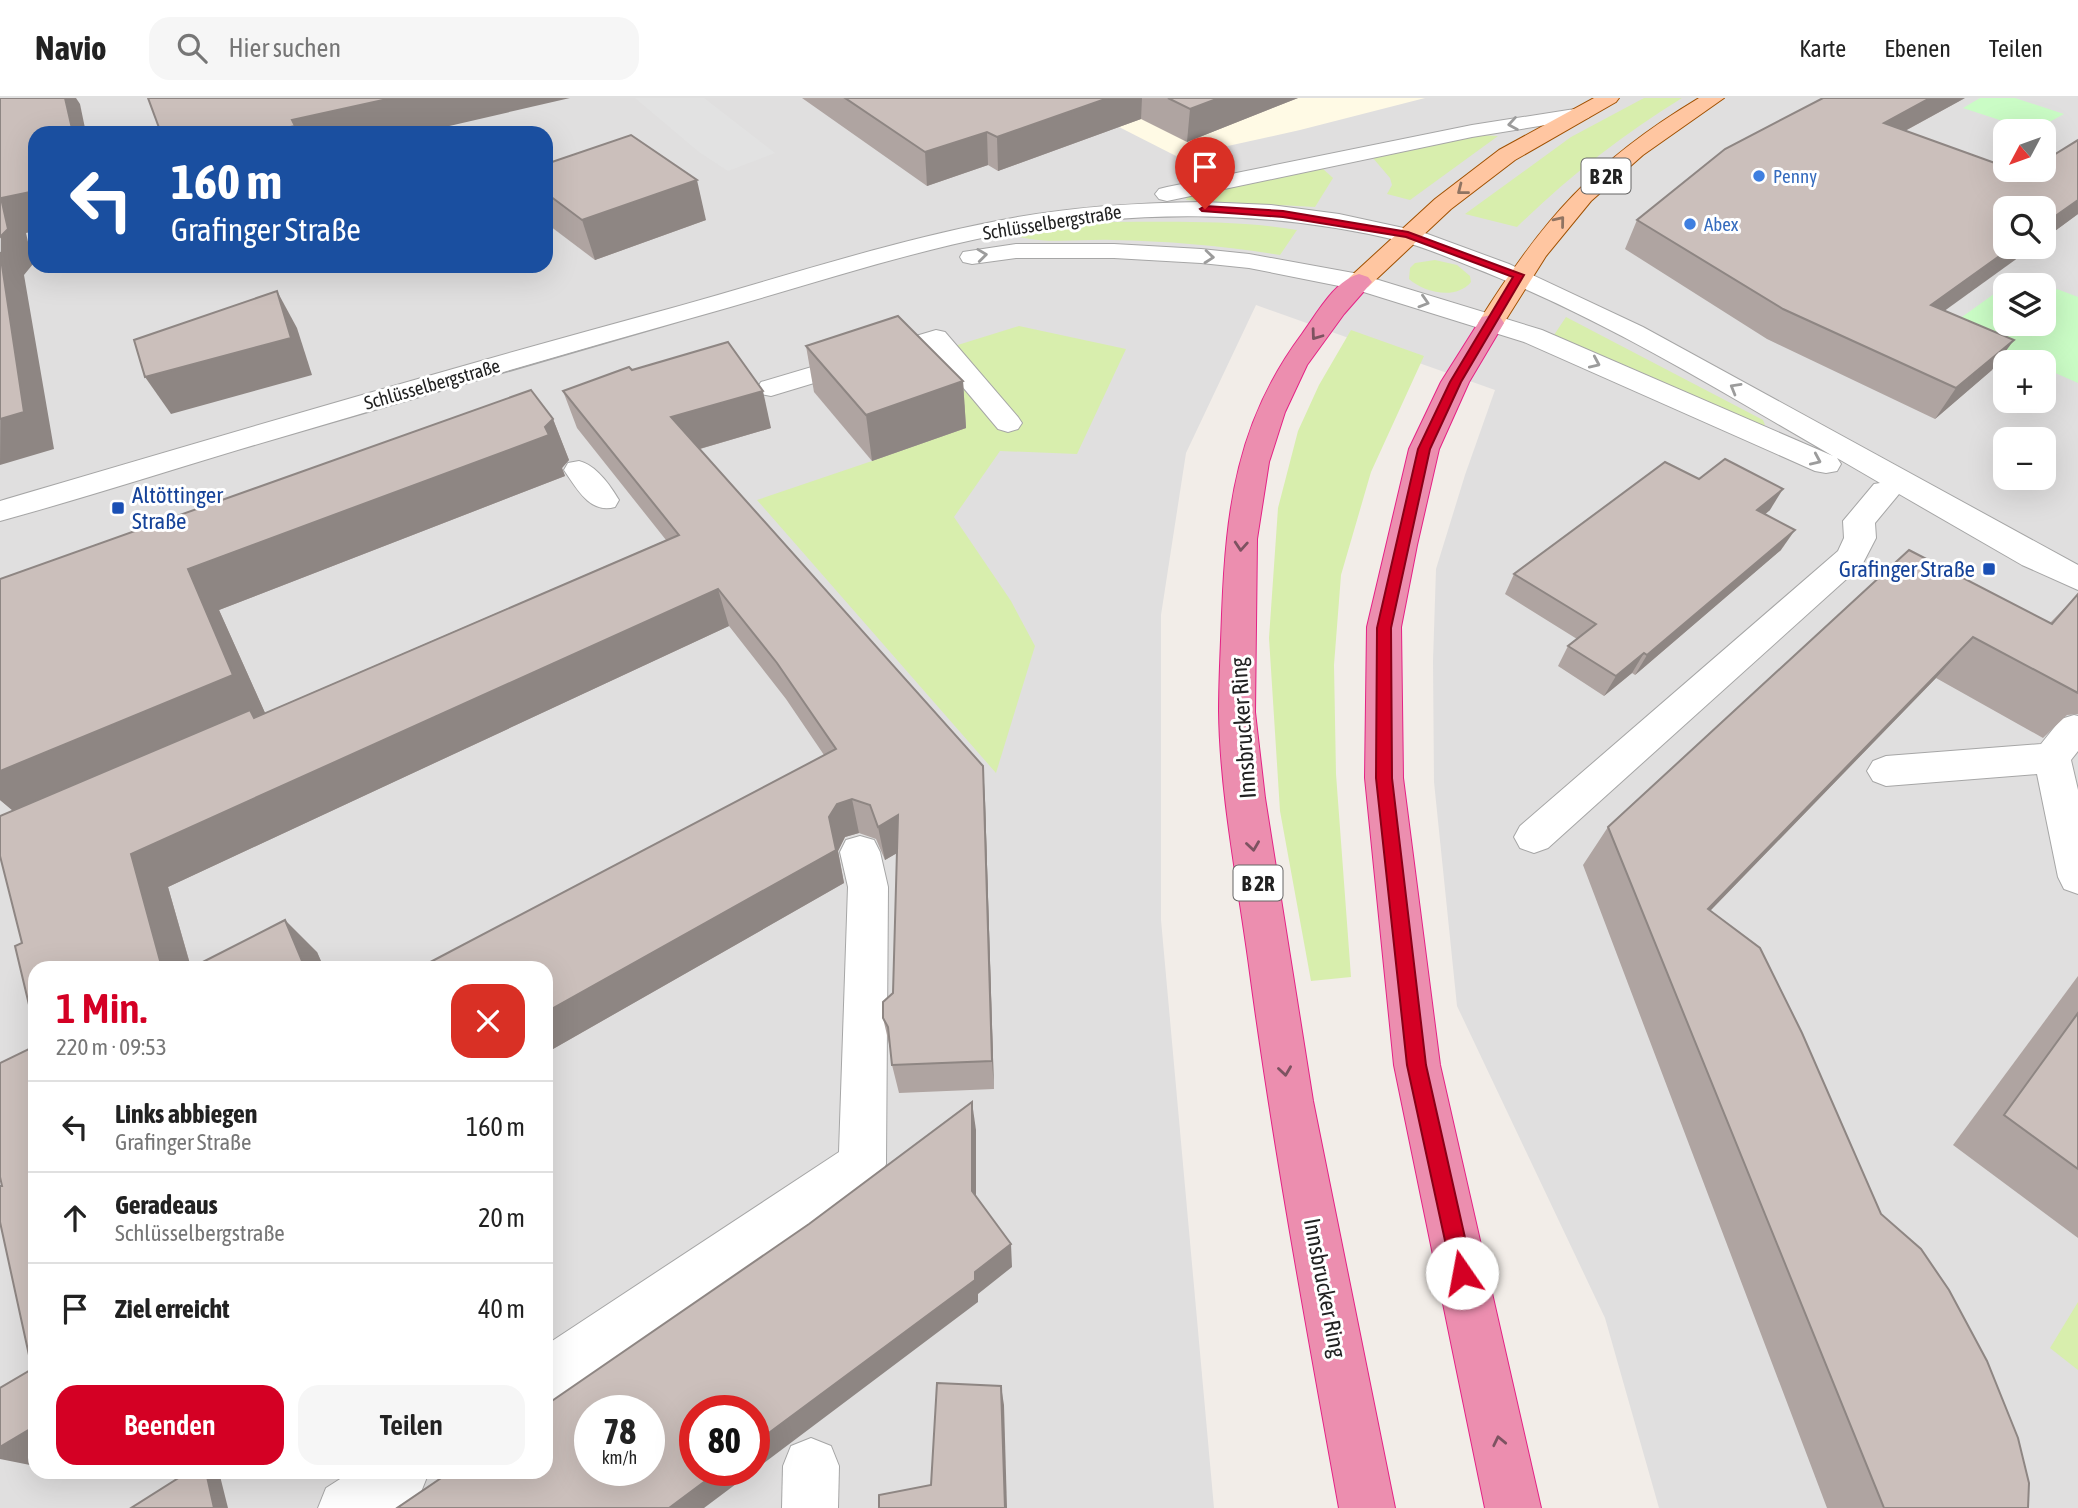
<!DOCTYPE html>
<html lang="de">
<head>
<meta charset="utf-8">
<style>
  body { margin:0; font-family:"Asap Condensed",sans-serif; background:#f6f6f6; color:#222; height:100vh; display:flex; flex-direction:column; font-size:26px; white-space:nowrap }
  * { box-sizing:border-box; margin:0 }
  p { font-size:23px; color:#767676 }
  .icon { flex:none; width:38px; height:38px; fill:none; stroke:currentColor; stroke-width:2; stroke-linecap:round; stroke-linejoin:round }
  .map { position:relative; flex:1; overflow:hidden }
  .details { position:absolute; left:28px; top:863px; width:525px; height:518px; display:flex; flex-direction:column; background:#fff; border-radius:21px; box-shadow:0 7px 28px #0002 }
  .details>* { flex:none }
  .hud { position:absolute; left:28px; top:28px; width:525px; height:147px; border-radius:21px; box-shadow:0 7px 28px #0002; background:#1a4fa0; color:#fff; overflow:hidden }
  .needle { width:46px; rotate:229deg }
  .buttons { position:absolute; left:1993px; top:21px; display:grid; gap:14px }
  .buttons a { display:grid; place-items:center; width:63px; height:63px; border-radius:14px; background:#fff; box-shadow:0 7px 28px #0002; font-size:35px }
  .speed { position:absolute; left:574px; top:1297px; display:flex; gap:14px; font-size:35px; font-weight:700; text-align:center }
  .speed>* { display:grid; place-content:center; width:91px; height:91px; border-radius:50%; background:#fff; box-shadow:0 7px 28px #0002; line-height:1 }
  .speed small { font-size:18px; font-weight:400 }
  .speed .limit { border:10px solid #d22; background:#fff; color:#111 }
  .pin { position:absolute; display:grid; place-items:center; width:60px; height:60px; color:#fff; margin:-72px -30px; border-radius:50% 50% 50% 0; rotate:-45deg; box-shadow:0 0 7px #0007 }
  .pin .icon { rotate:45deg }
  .me { position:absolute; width:77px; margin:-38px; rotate:348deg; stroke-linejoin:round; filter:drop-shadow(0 0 5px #0008) }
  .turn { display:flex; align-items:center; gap:24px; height:147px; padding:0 28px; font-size:32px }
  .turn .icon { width:91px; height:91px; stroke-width:2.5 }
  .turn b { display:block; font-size:49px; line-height:60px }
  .round { display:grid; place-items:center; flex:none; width:74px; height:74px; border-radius:21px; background:#f6f6f6 }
  .head { display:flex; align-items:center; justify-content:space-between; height:119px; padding:0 28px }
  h1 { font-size:42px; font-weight:600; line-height:52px; color:#d40024 }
  .primary-button { display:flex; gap:14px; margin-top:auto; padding:14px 28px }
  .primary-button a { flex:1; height:80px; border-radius:21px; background:#d40024; color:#fff; font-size:28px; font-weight:600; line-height:80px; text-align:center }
  .primary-button a+a { background:#f6f6f6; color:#222 }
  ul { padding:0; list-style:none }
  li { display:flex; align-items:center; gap:21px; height:91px; padding:0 28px; border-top:2px solid #e0e0e0 }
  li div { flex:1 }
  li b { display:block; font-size:26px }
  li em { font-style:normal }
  header { display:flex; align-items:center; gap:42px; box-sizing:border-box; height:98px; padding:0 35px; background:#fff; border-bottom:2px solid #e0e0e0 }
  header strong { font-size:33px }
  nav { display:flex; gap:38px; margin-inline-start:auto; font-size:24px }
  .search { width:490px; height:63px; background:#f6f6f6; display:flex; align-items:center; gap:18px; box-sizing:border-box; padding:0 24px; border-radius:21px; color:#767676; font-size:26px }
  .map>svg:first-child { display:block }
  .residential { fill:#e0dfdf; fill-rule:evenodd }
  .education { fill:#fffae5 }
  .grass { fill:#d8eead }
  .park { fill:#cafcc5 }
  .parking { fill:#e2e2e2 }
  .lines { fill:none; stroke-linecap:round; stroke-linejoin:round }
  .minor-casing { stroke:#a6a6a6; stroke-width:2 }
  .major-casing { stroke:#a05000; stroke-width:2 }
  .highway-casing { stroke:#e42285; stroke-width:2 }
  .minor { fill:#fff; fill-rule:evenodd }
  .major { fill:#ffc6a1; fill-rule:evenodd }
  .highway { fill:#ec8eaf; fill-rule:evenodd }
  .wall { fill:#afa4a1 }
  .shaded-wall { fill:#8e8683 }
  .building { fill:#cbbfbb; stroke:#8e8683; stroke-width:2; fill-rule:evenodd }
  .oneway { stroke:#9c9c9c }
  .oneway2 { stroke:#907462 }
  .oneway3 { stroke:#7d5361 }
  .route { fill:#d40024; stroke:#8a0017; stroke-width:2 }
  .shop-dot { fill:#3f7fe0; stroke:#fff; stroke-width:2.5 }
  .transit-dot { fill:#1a4fb4; stroke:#fff; stroke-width:2.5 }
  .labels { text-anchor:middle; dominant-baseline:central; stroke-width:6; stroke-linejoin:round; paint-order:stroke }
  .far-shop-label { font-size:19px; fill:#366cbe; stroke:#fff; text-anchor:start }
  .far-street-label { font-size:19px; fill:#222; stroke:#fff }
  .shield { fill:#fff; stroke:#646464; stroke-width:2 }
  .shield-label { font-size:21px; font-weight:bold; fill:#222 }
  .transit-label { font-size:23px; fill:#164399; stroke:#fff; text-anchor:start }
  .street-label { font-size:23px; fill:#222; stroke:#fff }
</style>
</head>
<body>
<header>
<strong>Navio</strong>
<div class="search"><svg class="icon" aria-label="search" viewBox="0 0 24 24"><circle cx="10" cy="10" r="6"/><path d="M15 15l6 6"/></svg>Hier suchen</div>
<nav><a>Karte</a><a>Ebenen</a><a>Teilen</a></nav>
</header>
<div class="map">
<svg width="2078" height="1410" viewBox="0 0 2078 1410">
  <rect width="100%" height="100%" fill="#f2ede8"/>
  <!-- residential -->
  <path class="residential" d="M28,0H2078V1410H1659L1605,1220L1457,908L1434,684L1433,563L1436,471L1465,377L1495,292L1256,207L1186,355L1161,517V822L1214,1410H0V6ZM2006,33H2044V72H2006ZM35,35H546V168H35ZM2006,110H2044V149H2006ZM2006,187H2044V226H2006ZM2006,264H2044V303H2006ZM2006,341H2044V380H2006ZM35,870H546V1374H35ZM590,1312H649V1372H590ZM695,1312H754V1372H695Z"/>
  <!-- education -->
  <path class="education" d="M1062,0H1425L1300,32L1178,59Z"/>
  <!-- grass -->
  <g class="grass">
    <path d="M1644,0H1682C1622,37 1567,80 1517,129L1465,116L1571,39Z"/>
    <path d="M1479,37L1498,38L1410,102L1387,96L1392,87L1390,80L1373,60Z"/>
    <path d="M1322,70L1333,80L1315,109L1186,102L1188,97Z"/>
    <path d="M1111,124C1173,124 1236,122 1297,132L1280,157C1224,148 1169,143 1112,142C1081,141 1049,146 1019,139L1025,132Z"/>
    <path d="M1435,162L1457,167L1470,178L1471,184C1456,202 1425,195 1409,181L1410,170L1415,165Z"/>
    <path d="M1566,219L1763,322L1765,327L1748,326L1650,278L1554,237Z"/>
    <path d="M1019,228L1126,251L1077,356L1000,353L954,419L1011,503L1035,548L996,675L757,402L872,363L903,264Z"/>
    <path d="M1351,232L1424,258L1371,374L1341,477L1334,567L1336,676L1351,879L1311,883L1280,713L1269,540L1278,410L1298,333L1319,287Z"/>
    <path d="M2078,1204V1272L2050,1250Z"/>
  </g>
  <!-- park -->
  <g class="park">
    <path d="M1980,0H2015L2064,16L2033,33L1963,10Z"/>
    <path d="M2005,188L2006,226H2044V201L2057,191L2078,199V285L2044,270V264H2031L1948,229Z"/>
  </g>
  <!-- parking -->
  <path class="parking" d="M635,0H704L775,55L728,73L699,54Z"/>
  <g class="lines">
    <defs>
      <g id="minor">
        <path d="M1581,10L1588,12L1592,16L1588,20L1472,39L1167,103L1159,101L1155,96L1159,91L1167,89L1472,27Z"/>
        <path d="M1202,104L1271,107L1339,116L1422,134L1509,166L1643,229L2078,467V492L2022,467L1899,396L1875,425L1876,440L1862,467L1548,750L1534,755L1520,750L1514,739L1520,728L1838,453L1844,440L1843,423L1874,386L1880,385L1837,360L1841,366L1837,373L1826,375L1815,373L1524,244L1354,191L1249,170L1201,165L1114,160H1016L972,166L963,164L960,159L963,154L1016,146H1114L1201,151L1249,156L1359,176L1542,232L1833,358C1715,290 1599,218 1472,169C1449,160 1425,149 1400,143C1268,111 1129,111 996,137C892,158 790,193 688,221C539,263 390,307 241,351C161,375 81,401 0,423V403C224,337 447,271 672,210C780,180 888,144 997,123C1065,109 1133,105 1202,104Z"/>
        <path d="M936,232L945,234L1018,319L1022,325L1018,331L1008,334L998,331L930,250L771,298L761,296L757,290L761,284Z"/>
        <path d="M579,363C596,367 610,387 619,402L615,409C590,416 577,391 564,372L568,365Z"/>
        <path d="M2074,617L2078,618V653L2071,662L2078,692V796L2064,791L2058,779L2037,676L1886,688L1873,683L1867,673L1873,663L1886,658L2041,646L2061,621Z"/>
        <path d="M860,738L874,742L880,754L888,789L886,1066L879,1083L565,1297L546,1304V1247L839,1054L848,789L840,754L846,742Z"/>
        <path d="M811,1340L831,1348L839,1368L838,1410H782L783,1368L791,1348Z"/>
        <path d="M351,1374H429L421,1394L396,1410H318L326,1390Z"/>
      </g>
      <g id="major">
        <path d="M1594,0H1619L1616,4L1515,62L1451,111L1368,189L1359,192L1350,189L1346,184L1350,179L1435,101L1499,52Z"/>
        <path d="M1699,0H1724L1643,57L1591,103L1546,158L1500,231L1491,233L1482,231L1478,225C1542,122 1594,63 1699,0Z"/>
      </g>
      <g id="highway">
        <path d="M1359,176L1368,179L1372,184L1344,216L1307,267L1285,314L1269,364L1257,441L1255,614L1265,700L1313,1003L1395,1410H1339C1307,1232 1274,1054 1250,875C1239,790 1220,699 1219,613C1219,580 1221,548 1222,516C1226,410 1237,323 1302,236C1316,217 1335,182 1359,176Z"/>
        <path d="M1491,217L1500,219L1504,225L1469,284L1439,351L1417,447L1401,529L1403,680L1440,967L1541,1410H1485L1394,967L1365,680L1367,529L1409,351L1441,284L1482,219Z"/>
      </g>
    </defs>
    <!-- minor casing -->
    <use href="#minor" class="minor-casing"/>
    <!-- major casing -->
    <use href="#major" class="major-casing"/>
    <!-- highway casing -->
    <use href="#highway" class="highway-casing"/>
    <!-- minor -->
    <use href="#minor" class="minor"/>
    <!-- major -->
    <use href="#major" class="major"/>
    <!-- highway -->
    <use href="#highway" class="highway"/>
  </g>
  <!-- wall -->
  <g class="wall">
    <path d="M802,0H1298L1187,44L1141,21L998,73L988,67L927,88Z"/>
    <path d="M1965,0L1905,33L2025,76L2078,42V116L2044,141V110L1944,213L1992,272L1935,321L1767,241L1625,151L1637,122Z"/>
    <path d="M546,66L706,122L595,162L546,125Z"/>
    <path d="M806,248L963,283L966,330L872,363L814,294Z"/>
    <path d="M632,272L771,330L700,351L985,702L994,991L899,995L892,967L890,950L883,920L893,895L897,755L885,762L876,741L859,735L845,739L838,753L844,785L546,955V870L824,657L786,601L729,528L168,789L191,869L317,854L324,870H35L22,845L13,713L0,702V481L553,321L569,362L562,370L565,378L219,512L265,615L666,442L577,330L563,293Z"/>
    <path d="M1699,381L1770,412L1765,416L1781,452L1635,577L1632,575L1604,598L1558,568L1568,548L1577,541L1505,496L1514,476Z"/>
    <path d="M1909,452L2050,525L2078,496V616L2067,617L2043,640L1936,580L1710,813L1881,1116L2028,1410H1827L1583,767L1608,729Z"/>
    <path d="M2078,878V1140L1953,1047Z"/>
  </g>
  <!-- shaded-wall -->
  <g class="shaded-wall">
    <path d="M65,0H76L80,6L86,35H73Z"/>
    <path d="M392,0H570L419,35H263L292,22Z"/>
    <path d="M1108,0H1142L1141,21L998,73L997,39Z"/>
    <path d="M1219,0H1298L1187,44L1190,11Z"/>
    <path d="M1930,0H1965L1868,53L1884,25Z"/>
    <path d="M987,34L988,67L927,88L925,54Z"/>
    <path d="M697,82L706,122L595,162L582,122Z"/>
    <path d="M35,93V133L26,135L33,166L24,177L54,351L0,367L1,100Z"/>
    <path d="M2078,102V116L2044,141V126Z"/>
    <path d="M2012,149H2033L1911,237L1931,207Z"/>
    <path d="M277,193L297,230L312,277L171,316L145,279Z"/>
    <path d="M2014,242L1992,272L1935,321L1956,290Z"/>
    <path d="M963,283L966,330L872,363L866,317Z"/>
    <path d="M763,293L771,330L682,356L671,319Z"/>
    <path d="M553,321L569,362L562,370L565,378L219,512L266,617L23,721L0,702V673L188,471L545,329Z"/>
    <path d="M1783,391L1770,412L1745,433L1757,412Z"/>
    <path d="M1795,432L1781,452L1635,577L1647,557Z"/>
    <path d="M718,491L729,528L168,789L191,870H162L131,756Z"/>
    <path d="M1973,539L1936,580L1677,847L1708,811Z"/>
    <path d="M1644,555L1632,575L1604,598L1616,578Z"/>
    <path d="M983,668L985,702L994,991L992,963Z"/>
    <path d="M852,701L859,735L845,739L838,753L844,785L546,955V914L829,719L837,706Z"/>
    <path d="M898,717L904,751L885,762L878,729Z"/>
    <path d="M285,822L317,854L324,870H305Z"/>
    <path d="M972,1004L976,1032V1119L972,1093Z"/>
    <path d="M1011,1146L1012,1169L978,1196V1204L704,1410H669L720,1372H754V1346Z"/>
    <path d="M1001,1288L1004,1307L1007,1410H1005Z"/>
    <path d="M35,1328V1368L0,1361V1349Z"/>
    <path d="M206,1374H219L228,1410H214Z"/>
  </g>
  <!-- building -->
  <g class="building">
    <path d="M0,0H65L73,35H35V93L1,100L8,131L0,139Z"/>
    <path d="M148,0H392L292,22L295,28L263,35H161Z"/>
    <path d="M845,0H1108L997,39L987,34L925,54Z"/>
    <path d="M1168,0H1219L1190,11Z"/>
    <path d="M1823,0H1930L1884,25L2006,69V72H2014L2025,76L2031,72H2044V63L2078,42V102L2044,126V110H2006V149H2012L1931,207L2014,242L1956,290L1783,211L1637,122L1725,51Z"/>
    <path d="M631,37L697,82L582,122L546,95V66Z"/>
    <path d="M0,154L24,314L0,321Z"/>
    <path d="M277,193L291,240L145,279L134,242Z"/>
    <path d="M898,218L963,283L866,317L806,248Z"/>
    <path d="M728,244L763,293L671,319L983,668L992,963L892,967L888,929L883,920V904L893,895L898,717L878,729L870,707L852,701L837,706L829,719L836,752L546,914V870H419L836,651L777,565L718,491L131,756L162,870H35V932L15,848L22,845L0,758V718L250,612L254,620L679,437L563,293L629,269L632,272Z"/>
    <path d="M531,292L553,321L545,329L549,337L188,471L233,577L0,673V481Z"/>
    <path d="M1725,361L1783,391L1757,412L1795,432L1647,557L1644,555L1616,578L1568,548L1596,526L1514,476L1665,364L1699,381Z"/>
    <path d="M1909,452L2052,526L2078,496V595L1973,539L1708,811L1760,850L1802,935L1881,1116L1921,1151L1949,1192L1987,1263L2018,1340L2029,1385L2028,1410H1884L1608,729Z"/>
    <path d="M285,822L305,870H191Z"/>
    <path d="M2078,915V1071L2004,1017Z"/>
    <path d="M35,948V1328L0,1349V1290L32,1271L0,1124V1088H2L0,1079V965Z"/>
    <path d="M972,1004V1093L1011,1146L975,1174V1182L754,1346V1312H695V1372H720L669,1410H397L450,1374H546V1307L809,1126ZM590,1312H649V1372H590Z"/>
    <path d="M937,1285L1001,1288L1005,1410H879V1397L931,1387Z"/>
    <path d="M188,1374H206L214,1410H131Z"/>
  </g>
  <!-- one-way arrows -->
  <defs><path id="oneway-chevron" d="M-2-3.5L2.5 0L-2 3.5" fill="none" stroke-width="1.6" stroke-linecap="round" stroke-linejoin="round" transform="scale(1.75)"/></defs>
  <g class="oneway">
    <use href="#oneway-chevron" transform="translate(1513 26) rotate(171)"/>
    <use href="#oneway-chevron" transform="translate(982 157) rotate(-7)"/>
    <use href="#oneway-chevron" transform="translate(1209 159) rotate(5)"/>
    <use href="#oneway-chevron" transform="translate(1424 204) rotate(17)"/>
    <use href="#oneway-chevron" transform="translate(1595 265) rotate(24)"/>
    <use href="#oneway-chevron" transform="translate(1735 290) rotate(-150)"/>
    <use href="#oneway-chevron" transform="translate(1816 362) rotate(24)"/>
  </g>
  <g class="oneway2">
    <use href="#oneway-chevron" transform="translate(1462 92) rotate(142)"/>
    <use href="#oneway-chevron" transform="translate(1560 123) rotate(-51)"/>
  </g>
  <g class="oneway3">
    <use href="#oneway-chevron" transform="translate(1316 237) rotate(126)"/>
    <use href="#oneway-chevron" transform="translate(1241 448) rotate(94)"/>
    <use href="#oneway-chevron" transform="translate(1253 748) rotate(82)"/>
    <use href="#oneway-chevron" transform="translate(1285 973) rotate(82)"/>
    <use href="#oneway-chevron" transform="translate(1499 1343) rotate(-102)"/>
  </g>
  <!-- route -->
  <path class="route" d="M1205,108L1283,113L1408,134L1524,177L1461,284L1430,351L1391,530L1392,680L1426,967L1473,1175L1469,1183L1462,1186L1455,1183L1452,1175L1407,967L1376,680L1377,530L1418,351L1450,284L1513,179L1406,139L1283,119L1202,113L1200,111Z"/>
  <!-- markers -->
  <g class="shop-dot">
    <circle cx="1759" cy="78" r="7"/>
    <circle cx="1690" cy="126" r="7"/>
  </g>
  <g class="transit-dot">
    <rect x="111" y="403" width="14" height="14" rx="3.5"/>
    <rect x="1982" y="464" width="14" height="14" rx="3.5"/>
  </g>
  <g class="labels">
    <!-- far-shop labels -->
    <g class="far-shop-label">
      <text x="1773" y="78">Penny</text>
      <text x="1704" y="126">Abex</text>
    </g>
    <!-- far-street labels -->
    <g class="far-street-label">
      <text transform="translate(1052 124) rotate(-9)">Schlüsselbergstraße</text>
      <text transform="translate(432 286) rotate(-16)">Schlüsselbergstraße</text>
    </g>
    <!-- shield labels -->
    <g class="shield">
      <rect x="1581.5" y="60.5" width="49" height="35" rx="5"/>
      <rect x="1233.5" y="767.5" width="49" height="35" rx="5"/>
    </g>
    <g class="shield-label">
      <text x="1606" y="78">B 2R</text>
      <text x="1258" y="785">B 2R</text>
    </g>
    <!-- transit labels -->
    <g class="transit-label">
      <text x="132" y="397">Altöttinger<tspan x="132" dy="26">Straße</tspan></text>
      <text x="1975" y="471" text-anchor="end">Grafinger Straße</text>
    </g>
    <!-- street labels -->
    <g class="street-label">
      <text transform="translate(1243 630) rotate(-94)">Innsbrucker Ring</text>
      <text transform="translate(1325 1190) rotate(79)">Innsbrucker Ring</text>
    </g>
  </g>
</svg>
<div class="buttons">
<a><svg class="needle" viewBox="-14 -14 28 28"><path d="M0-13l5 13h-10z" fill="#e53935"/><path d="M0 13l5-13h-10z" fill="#767676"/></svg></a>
<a><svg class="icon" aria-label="search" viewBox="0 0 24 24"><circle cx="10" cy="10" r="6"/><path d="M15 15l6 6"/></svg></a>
<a><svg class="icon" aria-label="layers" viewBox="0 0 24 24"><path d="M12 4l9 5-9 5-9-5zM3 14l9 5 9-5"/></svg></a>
<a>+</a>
<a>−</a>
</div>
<div class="speed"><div>78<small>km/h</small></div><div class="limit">80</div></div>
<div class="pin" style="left:1205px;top:111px;background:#d93025"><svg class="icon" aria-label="arrive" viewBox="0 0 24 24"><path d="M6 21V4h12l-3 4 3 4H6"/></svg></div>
<svg class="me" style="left:1462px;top:1175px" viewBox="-20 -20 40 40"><circle r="19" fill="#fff"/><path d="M0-13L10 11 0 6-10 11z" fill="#d40024"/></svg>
<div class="hud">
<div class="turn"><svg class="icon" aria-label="left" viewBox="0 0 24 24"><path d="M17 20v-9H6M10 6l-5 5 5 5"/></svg><div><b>160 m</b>Grafinger Straße</div></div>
</div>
<section class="details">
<div class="head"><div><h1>1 Min.</h1><p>220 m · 09:53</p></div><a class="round" style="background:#d93025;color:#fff"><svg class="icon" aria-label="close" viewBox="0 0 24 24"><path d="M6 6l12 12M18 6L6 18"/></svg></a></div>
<ul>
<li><svg class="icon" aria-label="left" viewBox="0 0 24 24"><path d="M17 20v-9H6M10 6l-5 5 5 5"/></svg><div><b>Links abbiegen</b><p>Grafinger Straße</p></div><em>160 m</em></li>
<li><svg class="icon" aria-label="ahead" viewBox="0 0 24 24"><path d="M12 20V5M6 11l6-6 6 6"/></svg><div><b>Geradeaus</b><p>Schlüsselbergstraße</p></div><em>20 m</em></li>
<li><svg class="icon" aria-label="arrive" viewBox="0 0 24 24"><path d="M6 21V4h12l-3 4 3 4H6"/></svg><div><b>Ziel erreicht</b></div><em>40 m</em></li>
</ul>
<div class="primary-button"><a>Beenden</a><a>Teilen</a></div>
</section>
</div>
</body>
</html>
